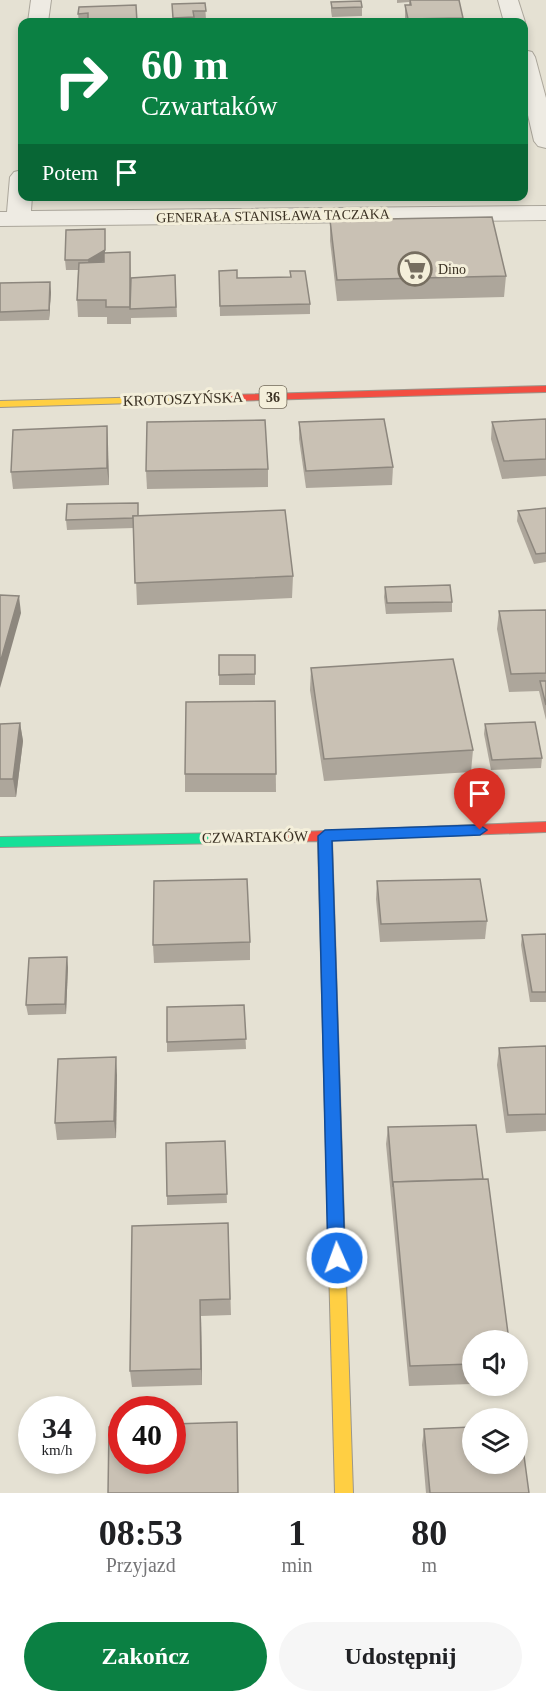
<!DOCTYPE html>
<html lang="pl">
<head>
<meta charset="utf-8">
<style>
  body { margin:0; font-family:Georgia,serif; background:#f6f6f6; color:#202124; height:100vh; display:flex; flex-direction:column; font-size:22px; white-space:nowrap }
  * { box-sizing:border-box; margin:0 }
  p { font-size:20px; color:#757577 }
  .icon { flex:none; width:33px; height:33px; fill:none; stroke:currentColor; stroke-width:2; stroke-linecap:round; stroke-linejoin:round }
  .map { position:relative; height:1493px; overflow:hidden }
  .panel { display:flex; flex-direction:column; background:#fff; flex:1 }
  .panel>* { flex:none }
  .banner { position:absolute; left:18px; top:18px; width:510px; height:183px; border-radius:12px; box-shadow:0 3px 9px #0003; background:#0b8043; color:#fff; overflow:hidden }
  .controls { position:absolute; left:462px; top:1330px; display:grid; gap:12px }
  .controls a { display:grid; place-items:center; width:66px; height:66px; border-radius:50%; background:#fff; box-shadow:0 3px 9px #0003; font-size:30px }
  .speed { position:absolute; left:18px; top:1396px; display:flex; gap:12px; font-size:30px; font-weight:700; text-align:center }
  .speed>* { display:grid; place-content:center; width:78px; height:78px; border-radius:50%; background:#fff; box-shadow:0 3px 9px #0003; line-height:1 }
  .speed small { font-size:15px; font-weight:400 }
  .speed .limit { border:9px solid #d22; background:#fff; color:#111 }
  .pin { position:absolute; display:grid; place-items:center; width:51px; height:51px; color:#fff; margin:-62px -26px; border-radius:50% 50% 50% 0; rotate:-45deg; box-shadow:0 0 6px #0007 }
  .pin .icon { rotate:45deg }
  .me { position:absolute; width:66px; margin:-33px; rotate:358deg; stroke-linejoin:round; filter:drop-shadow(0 0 4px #0008) }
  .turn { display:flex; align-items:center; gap:21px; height:126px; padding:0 24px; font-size:27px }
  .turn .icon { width:78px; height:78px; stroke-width:2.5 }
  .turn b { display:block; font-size:42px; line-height:51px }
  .then { display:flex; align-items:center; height:57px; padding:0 24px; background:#0003; gap:12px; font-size:22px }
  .eta { display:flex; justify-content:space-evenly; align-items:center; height:102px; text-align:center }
  .eta b { font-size:36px; font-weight:600; line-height:42px }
  .cta { display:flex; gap:12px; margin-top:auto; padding:12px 24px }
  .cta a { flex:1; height:69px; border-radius:36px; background:#0b8043; color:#fff; font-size:24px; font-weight:600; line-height:69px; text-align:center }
  .cta a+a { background:#f6f6f6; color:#202124 }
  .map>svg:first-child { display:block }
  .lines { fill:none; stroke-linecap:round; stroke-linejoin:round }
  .street-casing { stroke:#aba69b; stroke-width:2 }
  .fast-casing { stroke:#9b968b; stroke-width:2 }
  .slow-casing { stroke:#9b968b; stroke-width:2 }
  .jam-casing { stroke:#9b968b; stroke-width:2 }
  .street { fill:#eeebe3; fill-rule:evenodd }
  .fast { fill:#16e098; fill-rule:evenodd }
  .slow { fill:#ffcf43; fill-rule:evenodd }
  .jam { fill:#f24e42; fill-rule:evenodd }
  .wall { fill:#ada69b }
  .shaded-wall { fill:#8d877e }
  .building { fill:#c9c1b4; stroke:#8d877e; stroke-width:1.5 }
  .route { fill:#1a73e8; stroke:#114b97; stroke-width:1.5 }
  .labels { text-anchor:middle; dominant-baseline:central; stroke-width:6; stroke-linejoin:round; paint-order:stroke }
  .far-street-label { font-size:14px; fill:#3a3022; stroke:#f4efda }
  .far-poi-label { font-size:14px; fill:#3a3022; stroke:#f4efda; text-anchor:start }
  .shield { fill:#f4efda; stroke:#726959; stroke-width:1.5 }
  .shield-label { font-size:14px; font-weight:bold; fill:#3a3022 }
  .street-label { font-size:15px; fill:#3a3022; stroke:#f4efda }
</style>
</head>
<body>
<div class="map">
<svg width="546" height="1493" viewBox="0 0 546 1493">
  <rect width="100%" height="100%" fill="#e5e1d3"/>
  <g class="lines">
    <defs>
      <g id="street">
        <path d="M31,0H51L48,22H28Z"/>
        <path d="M498,0H518L525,22L524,24L504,22Z"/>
        <path d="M524,50L532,52L535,57L546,98V148L538,146L534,141L524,98Z"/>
        <path d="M22,170V196H32L31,211L546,206V220L0,226V212H7L10,177L14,172Z"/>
      </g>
      <path id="fast" d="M281,832L286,833L288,837L286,841L281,842L0,847V837Z"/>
      <g id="slow">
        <path d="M231,395L237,398L235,400L0,407V401Z"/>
        <path d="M335,1183L341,1185L343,1190L353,1493H335L327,1190L329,1185Z"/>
      </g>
      <g id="jam">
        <path d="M546,386V392L231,401L225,398L231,395Z"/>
        <path d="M546,822V832L332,840L343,1190L341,1195L335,1197L329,1195L327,1190L318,841L281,842L276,841L274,837L276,833Z"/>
      </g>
    </defs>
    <!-- street casing -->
    <use href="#street" class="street-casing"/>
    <!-- fast casing -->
    <use href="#fast" class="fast-casing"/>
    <!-- slow casing -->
    <use href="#slow" class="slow-casing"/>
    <!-- jam casing -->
    <use href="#jam" class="jam-casing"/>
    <!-- street -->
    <use href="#street" class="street"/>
    <!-- fast -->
    <use href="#fast" class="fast"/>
    <!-- slow -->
    <use href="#slow" class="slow"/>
    <!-- jam -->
    <use href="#jam" class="jam"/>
  </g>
  <!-- wall -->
  <g class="wall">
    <path d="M397,0H459L463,18V22H405V5H409V2L397,3Z"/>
    <path d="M331,2L362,7V16L332,17L331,11Z"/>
    <path d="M205,3L206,20H194V22H173L172,4Z"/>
    <path d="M136,5L88,22H79L78,14Z"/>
    <path d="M330,220L506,276L504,297L337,301L330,241Z"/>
    <path d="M105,238V253L130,252L131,278L175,275L177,317L131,318V324H107V317H78L77,300L78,270H66L65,260Z"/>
    <path d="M219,271L237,278L290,277V271L310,304V314L220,316Z"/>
    <path d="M0,283L51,292L49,320L0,321Z"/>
    <path d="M546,419V476L502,479L491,439L492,422Z"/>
    <path d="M299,422L393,467L392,485L306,488L299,439Z"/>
    <path d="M107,426L109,485L13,489L11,472Z"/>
    <path d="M268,469V487L147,489L146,471Z"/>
    <path d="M546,508V562L534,564L517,521L518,511Z"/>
    <path d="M139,516L293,576L292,598L137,605L134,528L67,530L66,520Z"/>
    <path d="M385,587L452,602V612L386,614L384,597Z"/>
    <path d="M546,610V720L539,691L509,692L497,629L499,611Z"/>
    <path d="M255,655V685H219V675Z"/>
    <path d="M311,668L473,750L471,772L324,781L310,690Z"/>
    <path d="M275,701L276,792H185V774Z"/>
    <path d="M20,723L23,741L16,797H0V724Z"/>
    <path d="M485,724L542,758L541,768L491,770L484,734Z"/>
    <path d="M377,881L487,921L485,939L380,942L376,899Z"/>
    <path d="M546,934V1002H530L521,945L522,935Z"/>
    <path d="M250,942V960L154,963L153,945Z"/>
    <path d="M68,967L66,1014L28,1015L26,1005Z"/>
    <path d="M244,1005L246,1049L167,1052V1042Z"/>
    <path d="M546,1046V1131L506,1133L497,1065L499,1048Z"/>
    <path d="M117,1075L116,1138L57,1140L55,1123Z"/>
    <path d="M388,1127L472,1341V1384L409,1386L386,1144Z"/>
    <path d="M225,1141L227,1203L167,1205V1196Z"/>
    <path d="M228,1223L231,1315L201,1316L202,1385L132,1387L130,1371Z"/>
    <path d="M424,1429L529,1493H426L422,1445Z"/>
  </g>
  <!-- shaded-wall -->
  <g class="shaded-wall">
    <path d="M105,229V260L89,270L88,260Z"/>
    <path d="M50,282L51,292L49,320V310Z"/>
    <path d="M107,426L108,444L109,485L107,468Z"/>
    <path d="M19,596L21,613L0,688V663Z"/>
    <path d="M20,723L23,741L16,797L13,779Z"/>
    <path d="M67,957L68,967L66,1014L65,1004Z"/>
    <path d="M116,1057L117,1075L116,1138L114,1121Z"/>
    <path d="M200,1300L201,1316L202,1385L201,1369Z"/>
  </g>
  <!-- building -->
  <g class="building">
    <path d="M410,0H459L463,18L408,19L405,5H411Z"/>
    <path d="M361,1L362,7L332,8L331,2Z"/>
    <path d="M205,3L206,11H193L194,17L173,18L172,4Z"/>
    <path d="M136,5L137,22H88V13L78,14L79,7Z"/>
    <path d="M492,217L506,276L337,280L330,220Z"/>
    <path d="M105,229V250L88,260H65L66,230Z"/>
    <path d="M130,252V307H106V300H77L79,263L104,262V253Z"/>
    <path d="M237,270V278L291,277L290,271H305L310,304L220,306L219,271Z"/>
    <path d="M175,275L176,307L130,309L131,278Z"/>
    <path d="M50,282L49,310L0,312V283Z"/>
    <path d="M384,419L393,467L306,471L299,422Z"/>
    <path d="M546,419V459L504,461L492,422Z"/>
    <path d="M265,420L268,469L146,471L147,422Z"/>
    <path d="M107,426V468L11,472L13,430Z"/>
    <path d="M138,503V516H133V518L66,520L67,504Z"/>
    <path d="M546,508V553L536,554L518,511Z"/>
    <path d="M285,510L293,576L135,583L133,516Z"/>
    <path d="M450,585L452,602L387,603L385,587Z"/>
    <path d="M0,595L19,596L0,663Z"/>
    <path d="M546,610V673L511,674L499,611Z"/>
    <path d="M219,655H255V674L219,675Z"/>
    <path d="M453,659L473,750L324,759L311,668Z"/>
    <path d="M540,681H546V705Z"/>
    <path d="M275,701L276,774H185L186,702Z"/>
    <path d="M535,722L542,758L492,760L485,724Z"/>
    <path d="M20,723L13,779H0V724Z"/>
    <path d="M247,879L250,942L153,945L154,881Z"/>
    <path d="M480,879L487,921L381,924L377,881Z"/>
    <path d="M546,934V992H532L522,935Z"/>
    <path d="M67,957L65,1004L26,1005L29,958Z"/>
    <path d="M244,1005L246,1039L167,1042V1007Z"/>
    <path d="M546,1046V1114L508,1115L499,1048Z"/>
    <path d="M116,1057L114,1121L55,1123L58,1059Z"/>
    <path d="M476,1125L483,1179L393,1182V1187L388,1127Z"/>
    <path d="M225,1141L227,1194L167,1196L166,1143Z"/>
    <path d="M488,1179L509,1341H472V1364L410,1366L393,1182Z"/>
    <path d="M228,1223L230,1299L200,1300L201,1369L130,1371L132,1226Z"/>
    <path d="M237,1422L238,1493H108L109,1427L122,1426V1461H172V1424Z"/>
    <path d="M518,1426H520L529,1493H430L424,1429L472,1427V1464H518Z"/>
  </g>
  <!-- route -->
  <path class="route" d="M480,825L487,830L480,835L332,841L345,1258L343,1264L337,1266L331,1264L328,1258L318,836L325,830Z"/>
  <!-- icons -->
  <defs>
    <symbol id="supermarket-ring" viewBox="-11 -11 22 22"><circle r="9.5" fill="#f4efda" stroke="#766e60" stroke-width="1.5"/><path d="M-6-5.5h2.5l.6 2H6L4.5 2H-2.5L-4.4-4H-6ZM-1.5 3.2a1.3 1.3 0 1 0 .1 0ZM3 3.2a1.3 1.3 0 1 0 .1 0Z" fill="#766e60"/></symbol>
  </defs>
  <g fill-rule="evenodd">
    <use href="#supermarket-ring" x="396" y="250" width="38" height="38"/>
  </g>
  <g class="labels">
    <!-- far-street labels -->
    <g class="far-street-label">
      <text transform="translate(273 216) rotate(-1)">GENERAŁA STANISŁAWA TACZAKA</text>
    </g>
    <!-- far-poi labels -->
    <g class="far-poi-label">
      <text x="438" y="269">Dino</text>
    </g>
    <!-- shield labels -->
    <rect class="shield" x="259.5" y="386" width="27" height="22" rx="4.5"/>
    <g class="shield-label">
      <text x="273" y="397">36</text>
    </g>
    <!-- street labels -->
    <g class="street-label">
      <text transform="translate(183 399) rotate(-2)">KROTOSZYŃSKA</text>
      <text transform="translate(255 837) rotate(-1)">CZWARTAKÓW</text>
    </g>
  </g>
</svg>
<div class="controls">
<a><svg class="icon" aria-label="sound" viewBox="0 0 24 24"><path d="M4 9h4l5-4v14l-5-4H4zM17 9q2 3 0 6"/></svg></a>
<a><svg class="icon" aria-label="layers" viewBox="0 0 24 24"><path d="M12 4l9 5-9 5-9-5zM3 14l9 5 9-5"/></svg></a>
</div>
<div class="speed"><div>34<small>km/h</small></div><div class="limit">40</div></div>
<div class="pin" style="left:480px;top:830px;background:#d93025"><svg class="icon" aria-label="arrive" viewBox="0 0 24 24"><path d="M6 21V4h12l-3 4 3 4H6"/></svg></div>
<svg class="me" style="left:337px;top:1258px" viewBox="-20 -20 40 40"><circle r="17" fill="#1a73e8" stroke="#fff" stroke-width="3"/><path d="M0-11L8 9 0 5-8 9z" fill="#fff"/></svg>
<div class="banner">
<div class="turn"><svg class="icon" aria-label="right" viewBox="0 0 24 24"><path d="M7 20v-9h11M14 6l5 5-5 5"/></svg><div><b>60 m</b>Czwartaków</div></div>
<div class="then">Potem<svg class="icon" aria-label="arrive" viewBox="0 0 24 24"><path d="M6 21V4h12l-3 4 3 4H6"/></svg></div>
</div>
</div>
<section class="panel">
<div class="eta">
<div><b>08:53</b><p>Przyjazd</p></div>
<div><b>1</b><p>min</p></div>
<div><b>80</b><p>m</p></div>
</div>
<div class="cta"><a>Zakończ</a><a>Udostępnij</a></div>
</section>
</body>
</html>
